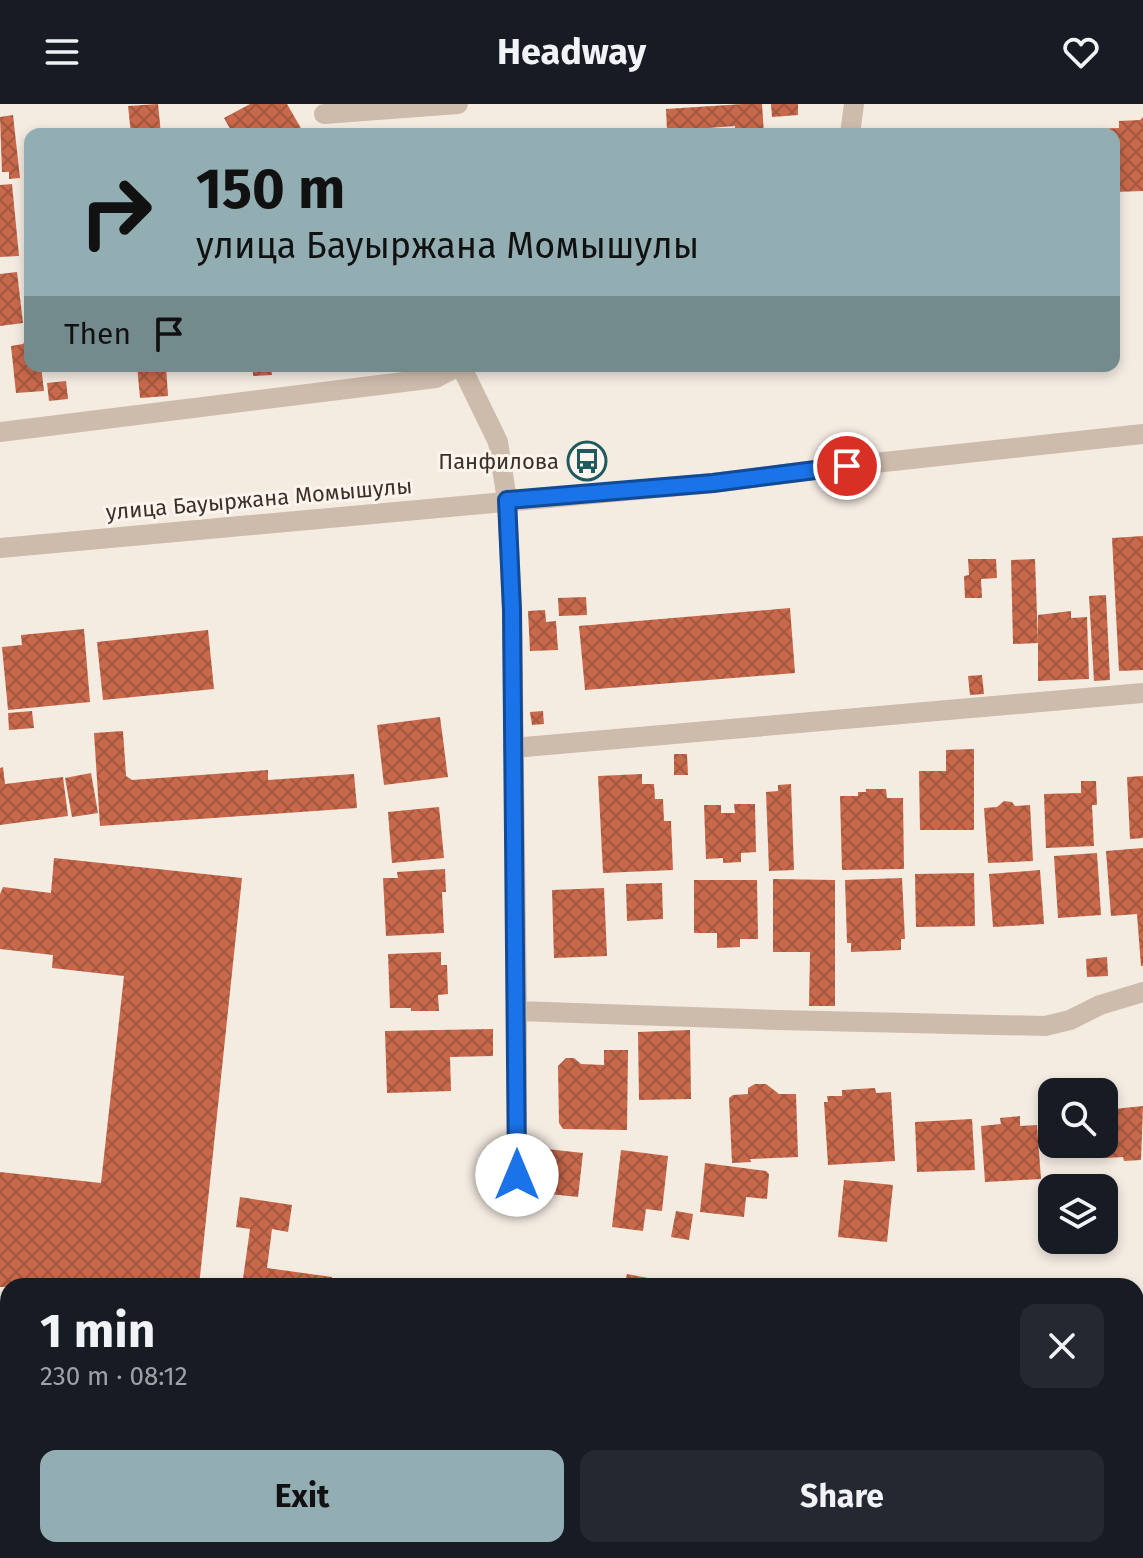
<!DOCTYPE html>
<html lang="en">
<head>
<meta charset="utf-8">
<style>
  body { margin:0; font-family:"Fira Sans",sans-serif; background:#242831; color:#f1f3f6; height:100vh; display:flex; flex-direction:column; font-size:30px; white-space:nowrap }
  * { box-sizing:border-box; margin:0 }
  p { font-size:26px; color:#9ea1a6 }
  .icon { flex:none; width:44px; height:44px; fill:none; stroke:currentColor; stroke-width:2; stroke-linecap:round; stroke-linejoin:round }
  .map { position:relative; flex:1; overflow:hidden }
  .sheet { position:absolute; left:0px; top:1174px; width:1144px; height:280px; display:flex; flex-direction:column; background:#171b24; border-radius:24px 24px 0 0; box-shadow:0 4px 12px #0003 }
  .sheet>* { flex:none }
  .top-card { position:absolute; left:24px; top:24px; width:1096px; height:244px; border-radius:16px; box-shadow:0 4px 12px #0003; background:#92aeb2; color:#111; overflow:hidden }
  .buttons { position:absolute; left:1038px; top:974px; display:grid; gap:16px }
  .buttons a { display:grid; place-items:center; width:80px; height:80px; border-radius:16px; background:#171b24; box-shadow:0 4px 12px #0003; font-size:40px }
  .pin { position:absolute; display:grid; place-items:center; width:68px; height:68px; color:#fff; margin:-34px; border:4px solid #fff; border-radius:50%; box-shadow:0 2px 8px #0007 }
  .me { position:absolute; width:88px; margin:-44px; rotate:0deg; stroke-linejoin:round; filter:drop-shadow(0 0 6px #0008) }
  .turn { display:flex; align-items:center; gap:28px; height:168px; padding:0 40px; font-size:36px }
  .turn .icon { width:104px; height:104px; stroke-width:2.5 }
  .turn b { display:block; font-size:56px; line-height:68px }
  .then { display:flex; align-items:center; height:76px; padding:0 40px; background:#0003; gap:16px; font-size:30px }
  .round { display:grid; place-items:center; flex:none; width:84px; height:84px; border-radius:16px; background:#242831 }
  .headline { display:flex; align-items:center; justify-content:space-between; height:136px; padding:0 40px }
  h1 { font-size:48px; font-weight:700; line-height:60px }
  .cta { display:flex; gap:16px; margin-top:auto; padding:16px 40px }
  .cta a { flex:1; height:92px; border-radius:16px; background:#92aeb2; color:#111; font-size:32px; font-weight:700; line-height:92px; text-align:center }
  .cta a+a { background:#242831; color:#f1f3f6 }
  header { display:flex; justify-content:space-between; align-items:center; height:104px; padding:0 40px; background:#171b24; font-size:36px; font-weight:700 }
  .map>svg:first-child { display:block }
  .building { fill:url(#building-cross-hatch) }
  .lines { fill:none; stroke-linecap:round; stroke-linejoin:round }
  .minor { stroke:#cdbbac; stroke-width:20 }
  .tertiary { stroke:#cdbbac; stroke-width:20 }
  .route-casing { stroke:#114b97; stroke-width:20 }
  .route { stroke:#1a73e8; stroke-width:14 }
  .labels { text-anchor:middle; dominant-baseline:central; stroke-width:6; stroke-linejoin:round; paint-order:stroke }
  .poi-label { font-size:22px; fill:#3b302b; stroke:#fbf5ee; text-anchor:end }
  .street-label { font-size:22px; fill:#3b302b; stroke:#fbf5ee }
</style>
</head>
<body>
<header><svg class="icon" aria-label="menu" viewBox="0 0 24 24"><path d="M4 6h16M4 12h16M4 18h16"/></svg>Headway<svg class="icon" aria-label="heart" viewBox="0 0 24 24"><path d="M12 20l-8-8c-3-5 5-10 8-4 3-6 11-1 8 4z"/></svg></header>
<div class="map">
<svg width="1143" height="1454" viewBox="0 0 1143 1454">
  <defs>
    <pattern id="building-cross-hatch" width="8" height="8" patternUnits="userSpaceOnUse" patternTransform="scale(2)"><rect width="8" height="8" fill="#c8694b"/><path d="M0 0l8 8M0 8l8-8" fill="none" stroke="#a4573f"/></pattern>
  </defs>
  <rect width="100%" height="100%" fill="#f4ebe1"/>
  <!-- building -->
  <g class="building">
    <path d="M158,0L161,30H131L128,2Z"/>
    <path d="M250,0H287L302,26L295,30H233L224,14Z"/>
    <path d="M743,0H762L764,30H735V22L667,27L666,5Z"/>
    <path d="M771,0H798V11L772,13Z"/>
    <path d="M13,11L20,74L9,75V68H2L0,13Z"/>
    <path d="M1143,13V87L1114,88V30H1093V25L1119,24V17L1140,16Z"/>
    <path d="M1055,25V30H1006V28Z"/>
    <path d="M26,77H30V139H28L24,90H26Z"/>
    <path d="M12,80L19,152L0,153V81Z"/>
    <path d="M17,168L23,219L0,222V170Z"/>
    <path d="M25,237H30V262H41L44,287L16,289L11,242L23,240Z"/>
    <path d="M137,262H166L168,292L140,294Z"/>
    <path d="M253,262H271L272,271L253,272Z"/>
    <path d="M66,277L68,295L49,297L47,279Z"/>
    <path d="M1143,432V566L1119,567L1112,434Z"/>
    <path d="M968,455H996L997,474L981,475L982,494H965L964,472L969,471Z"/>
    <path d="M1035,455L1038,539L1013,540L1011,456Z"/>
    <path d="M1106,491L1110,576L1094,577L1089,492Z"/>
    <path d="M586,493L587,511L559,512L558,494Z"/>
    <path d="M790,504L795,569L585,586L579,522Z"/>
    <path d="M545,506L546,518L556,517L558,546L530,547L528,507Z"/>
    <path d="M1071,507V514L1087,513L1089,575L1038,577V511Z"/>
    <path d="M84,525L90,598L8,606L2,543L22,541L21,531Z"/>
    <path d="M208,526L214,585L103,596L97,538Z"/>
    <path d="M982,571L984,590L970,591L968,572Z"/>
    <path d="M32,607L34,624L9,626L8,609Z"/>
    <path d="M543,607L544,620L532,621L530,608Z"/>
    <path d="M440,613L448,673L384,681L377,621Z"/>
    <path d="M123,627L126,672L132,676L268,666V676L354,670L357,704L100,722L94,629Z"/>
    <path d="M974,645V726H920L919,667H946V646Z"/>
    <path d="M674,650H687L688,671H674Z"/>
    <path d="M3,663L5,680L63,673L68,712L0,721V664Z"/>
    <path d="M91,669L98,709L72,713L65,674Z"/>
    <path d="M642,670V680H654L655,695H663L664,717H671L673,766L603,769L598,672Z"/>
    <path d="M1143,672V734L1130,735L1127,673Z"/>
    <path d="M1081,677H1096L1097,701H1092L1094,742L1046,744L1044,690L1081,689Z"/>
    <path d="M791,680L794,766L769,767L766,688L778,687V681Z"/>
    <path d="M866,685H886L887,694H903L904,765L842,766L840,692H858V688H866Z"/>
    <path d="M1004,697L1012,698L1015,702L1030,701L1033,757L988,759L984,704L997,703Z"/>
    <path d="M734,700H755L756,748L741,749V758L723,759V754L706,755L704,701H721V709H735Z"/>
    <path d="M439,703L444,754L392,759L388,708Z"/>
    <path d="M1143,744V862H1141L1137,810L1111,812L1106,747Z"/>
    <path d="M1097,749L1101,811L1058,814L1054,752Z"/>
    <path d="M54,754L242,774L199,1182L0,1183V1068L101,1079L124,872L52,864L53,851L0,845V790L3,783L51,789Z"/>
    <path d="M445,765L446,788H442L444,829L386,832L383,774H398L397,768Z"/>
    <path d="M1040,766L1044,820L993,823L989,770Z"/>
    <path d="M974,769L975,822L916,823L915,770Z"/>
    <path d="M902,774L905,835H901V846L851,848V839H847L845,776Z"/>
    <path d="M773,775L835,776V902H809L810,848H773Z"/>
    <path d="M694,776H757L758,835H740V843L717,844V829H694Z"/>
    <path d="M662,779L663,815L627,817L626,780Z"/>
    <path d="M604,784L607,852L554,854L552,786Z"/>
    <path d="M441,848V861H447L448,890L438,891L439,907H411V904H390L388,850Z"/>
    <path d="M1107,853L1108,872L1087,873L1086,855Z"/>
    <path d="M493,925V952L450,953L451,987L387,989L385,927Z"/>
    <path d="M690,926L691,995L639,996L638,928Z"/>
    <path d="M604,946H628L627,1026L563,1025L559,1019L558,962L566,954H574L581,960L604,961Z"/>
    <path d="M755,980H766L779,990H796L798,1053L750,1055L751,1058L732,1059L729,994L733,991L748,990V984Z"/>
    <path d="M875,984L876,989L891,988L895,1057L828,1061L824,998H828L827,992H842V986Z"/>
    <path d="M1143,1002L1141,1056L1124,1057L1123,1053L1105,1054L1104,1006Z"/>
    <path d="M1020,1012V1022L1037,1021L1041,1075L985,1078L981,1022L1001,1020L1000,1014Z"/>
    <path d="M972,1015L975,1066L917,1068L915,1018Z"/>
    <path d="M538,1044L583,1049L578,1093L540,1089L539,1092H533Z"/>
    <path d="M621,1046L668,1052L662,1107L646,1105L643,1127L612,1123Z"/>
    <path d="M705,1059L766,1067L769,1070L767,1095L746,1093L744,1113L700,1108Z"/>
    <path d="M844,1076L893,1081L887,1138L838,1133Z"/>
    <path d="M240,1093L292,1101L288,1128L272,1125L267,1164L332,1173L331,1182H242L250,1125L236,1123Z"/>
    <path d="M676,1107L693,1110L689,1136L671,1133Z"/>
    <path d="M627,1170L674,1179L673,1182H624Z"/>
    <path d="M1136,1266L1143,1267V1326L1136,1325Z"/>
    <path d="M134,1446H167V1454H82V1449Z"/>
    <path d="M239,1446H304L305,1454H239Z"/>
    <path d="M347,1446H375L376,1454H347Z"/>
    <path d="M799,1446H849L850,1454H799Z"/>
  </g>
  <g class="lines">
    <!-- minor -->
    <g class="minor">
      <path d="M324,10L458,0"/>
      <path d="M850,30L854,0"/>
      <path d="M461,262L498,338L507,396L512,506L517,907L778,916L1045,922L1070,916L1100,901L1143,888"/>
      <path d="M0,328L436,274L459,262"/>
      <path d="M513,644L1143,589"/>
      <path d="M517,907V1071"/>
      <path d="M0,1217L8,1218"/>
      <path d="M1136,1410L1143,1412"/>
    </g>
    <!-- tertiary -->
    <path class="tertiary" d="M0,444L713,379L847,362L1143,330"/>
  </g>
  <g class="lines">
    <defs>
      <path id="route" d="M517,1071L512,506L507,396L713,379L847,362"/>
    </defs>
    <!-- route casing -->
    <use href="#route" class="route-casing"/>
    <!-- route -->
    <use href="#route" class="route"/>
  </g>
  <!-- icons -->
  <defs>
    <symbol id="bus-ring" viewBox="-11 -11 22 22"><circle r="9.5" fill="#fbf5ee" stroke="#1f5a5e" stroke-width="1.5"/><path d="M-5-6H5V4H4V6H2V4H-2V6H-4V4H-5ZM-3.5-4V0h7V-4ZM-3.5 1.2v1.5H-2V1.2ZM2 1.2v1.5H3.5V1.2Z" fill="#1f5a5e"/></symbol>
  </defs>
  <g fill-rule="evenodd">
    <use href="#bus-ring" x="565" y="335" width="44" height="44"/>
  </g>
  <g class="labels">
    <!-- poi labels -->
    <g class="poi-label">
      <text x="559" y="357">Панфилова</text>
    </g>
    <!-- street labels -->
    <g class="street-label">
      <text transform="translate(259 395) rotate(-5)">улица Бауыржана Момышулы</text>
    </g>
  </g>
</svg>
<div class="buttons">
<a><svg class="icon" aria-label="search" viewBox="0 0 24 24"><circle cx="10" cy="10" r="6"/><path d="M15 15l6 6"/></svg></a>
<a><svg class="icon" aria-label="layers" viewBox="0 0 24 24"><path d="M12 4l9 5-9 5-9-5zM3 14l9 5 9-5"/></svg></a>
</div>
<div class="pin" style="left:847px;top:362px;background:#d93025"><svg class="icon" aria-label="arrive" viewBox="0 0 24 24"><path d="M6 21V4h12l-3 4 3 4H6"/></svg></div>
<svg class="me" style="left:517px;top:1071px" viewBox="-20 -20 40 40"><circle r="19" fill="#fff"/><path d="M0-13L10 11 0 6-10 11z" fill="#1a73e8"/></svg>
<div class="top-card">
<div class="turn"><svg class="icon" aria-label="right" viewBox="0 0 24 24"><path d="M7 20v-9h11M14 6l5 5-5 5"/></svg><div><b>150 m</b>улица Бауыржана Момышулы</div></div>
<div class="then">Then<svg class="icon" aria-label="arrive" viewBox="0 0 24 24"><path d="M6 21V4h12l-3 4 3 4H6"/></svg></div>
</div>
<section class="sheet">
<div class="headline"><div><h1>1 min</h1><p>230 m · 08:12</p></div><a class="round"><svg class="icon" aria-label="close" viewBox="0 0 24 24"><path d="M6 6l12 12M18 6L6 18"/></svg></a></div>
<div class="cta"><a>Exit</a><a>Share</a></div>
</section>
</div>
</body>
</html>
